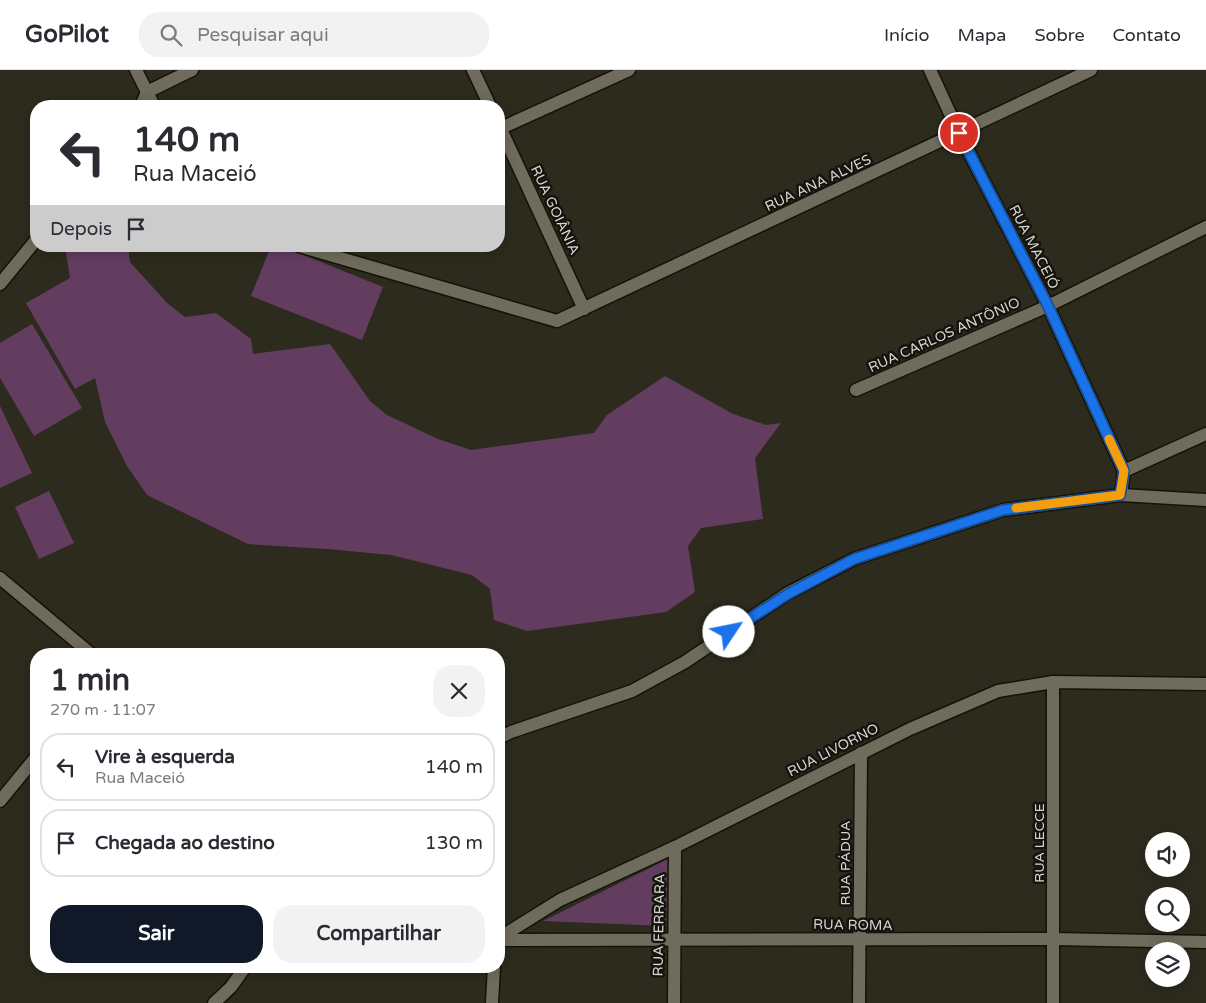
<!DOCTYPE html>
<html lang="pt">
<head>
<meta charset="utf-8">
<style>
  body { margin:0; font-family:"Varela Round",sans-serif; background:#f2f2f3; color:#2b2b33; height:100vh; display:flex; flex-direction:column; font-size:19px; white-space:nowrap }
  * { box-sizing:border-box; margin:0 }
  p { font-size:16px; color:#7c7c81 }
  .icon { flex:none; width:28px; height:28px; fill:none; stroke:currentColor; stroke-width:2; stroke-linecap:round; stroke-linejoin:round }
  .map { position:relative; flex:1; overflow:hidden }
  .side { position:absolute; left:30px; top:578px; width:475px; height:325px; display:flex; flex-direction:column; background:#fff; border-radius:20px; box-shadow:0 2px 12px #0003 }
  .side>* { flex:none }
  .banner { position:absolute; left:30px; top:30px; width:475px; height:152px; border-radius:20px; box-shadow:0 2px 12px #0003; background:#fff; color:#2b2b33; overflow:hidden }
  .tools { position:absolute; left:1145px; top:762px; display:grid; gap:10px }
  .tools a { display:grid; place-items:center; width:45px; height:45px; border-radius:50%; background:#fff; box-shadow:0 2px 12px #0003; font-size:25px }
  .pin { position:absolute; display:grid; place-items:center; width:42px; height:42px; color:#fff; margin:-21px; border:2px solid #fff; border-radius:50%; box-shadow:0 1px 5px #0007 }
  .me { position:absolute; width:55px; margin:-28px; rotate:56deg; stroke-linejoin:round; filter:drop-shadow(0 0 4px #0008) }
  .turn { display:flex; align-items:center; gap:18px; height:105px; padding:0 20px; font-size:22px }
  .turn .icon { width:65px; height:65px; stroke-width:2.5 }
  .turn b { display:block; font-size:35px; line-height:42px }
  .then { display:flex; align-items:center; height:48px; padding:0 20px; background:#0003; gap:10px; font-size:19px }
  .round { display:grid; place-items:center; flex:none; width:52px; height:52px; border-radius:20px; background:#f2f2f3 }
  .headline { display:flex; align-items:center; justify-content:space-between; height:85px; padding:0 20px }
  h1 { font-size:30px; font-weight:800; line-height:38px }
  .action { display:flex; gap:10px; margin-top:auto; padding:10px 20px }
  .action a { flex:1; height:58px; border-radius:20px; background:#111827; color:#fff; font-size:20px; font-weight:800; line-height:58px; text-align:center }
  .action a+a { background:#f2f2f3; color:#2b2b33 }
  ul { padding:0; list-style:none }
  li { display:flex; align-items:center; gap:15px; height:68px; margin:0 10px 8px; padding:0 10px; border:2px solid #e1e1e2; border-radius:20px }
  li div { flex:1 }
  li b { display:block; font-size:19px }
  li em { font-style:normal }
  header { display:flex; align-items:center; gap:30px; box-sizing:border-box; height:70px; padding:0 25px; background:#fff; border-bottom:1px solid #e1e1e2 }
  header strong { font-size:24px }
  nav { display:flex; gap:28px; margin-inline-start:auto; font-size:18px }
  .search { width:350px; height:45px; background:#f2f2f3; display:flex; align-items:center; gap:12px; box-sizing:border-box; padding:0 18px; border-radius:20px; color:#7c7c81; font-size:19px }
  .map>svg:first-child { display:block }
  .green { fill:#623d60 }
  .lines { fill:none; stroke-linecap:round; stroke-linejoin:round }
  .minor-casing { stroke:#151307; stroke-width:15 }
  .tertiary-casing { stroke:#151307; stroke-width:15 }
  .minor { stroke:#6f6c5d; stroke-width:12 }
  .tertiary { stroke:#6f6c5d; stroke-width:12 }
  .route-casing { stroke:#114b97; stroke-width:12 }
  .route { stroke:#1a73e8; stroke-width:9 }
  .slow { stroke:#f59e0b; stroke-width:9 }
  .labels { text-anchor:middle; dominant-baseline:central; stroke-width:5; stroke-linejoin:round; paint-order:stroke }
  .street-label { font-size:14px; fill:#d7d6ce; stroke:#14130d }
</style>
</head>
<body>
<header>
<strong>GoPilot</strong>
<div class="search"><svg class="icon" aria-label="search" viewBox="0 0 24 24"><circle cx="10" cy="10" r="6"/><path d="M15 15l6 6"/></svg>Pesquisar aqui</div>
<nav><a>Início</a><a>Mapa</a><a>Sobre</a><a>Contato</a></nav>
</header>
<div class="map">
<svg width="1206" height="933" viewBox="0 0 1206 933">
  <rect width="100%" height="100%" fill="#2d2b1d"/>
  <!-- green -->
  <g class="green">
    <path d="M65,176H128L130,192L167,233L185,247L216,243L251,269L253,284L330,274L370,331L387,345L438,369L471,380L594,363L607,345L665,306L733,344L766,355L781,353L755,388L763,449L701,458L688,476L695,522L666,542L527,561L494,550L490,519L472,505L391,485L327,479L248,474L147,425L127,396L105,352L95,308L75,319L26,233L70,208Z"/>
    <path d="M271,176H281L383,217L362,270L251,226Z"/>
    <path d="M32,254L82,338L34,366L0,308V273Z"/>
    <path d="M0,336L32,403L0,418Z"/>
    <path d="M49,421L74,473L39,489L15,437Z"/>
    <path d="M668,789L666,856L543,851Z"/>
  </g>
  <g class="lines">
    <defs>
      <g id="minor">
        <path d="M136,0L154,36"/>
        <path d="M473,0L490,36"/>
        <path d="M141,36L147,22L192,0"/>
        <path d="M499,55L584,239"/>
        <path d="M499,59L629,0"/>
        <path d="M299,176L557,251L1091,0"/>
        <path d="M0,214L36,170"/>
        <path d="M856,320L1048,236L1206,157"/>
        <path d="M1124,401L1206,364"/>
        <path d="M1053,612V933"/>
        <path d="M0,731L36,687"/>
        <path d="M499,868L560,830L675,777L910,659L998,621L1053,612L1206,614"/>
        <path d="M499,870L1054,869L1206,872"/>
        <path d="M492,933L494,896"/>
        <path d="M674,933L675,777"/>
        <path d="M859,933L861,683"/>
      </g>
      <g id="tertiary">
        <path d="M930,0L959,63L1048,236L1124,401L1121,425"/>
        <path d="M0,508L91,584"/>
        <path d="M499,668L511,662L632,621L685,592L788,523L854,489L1003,440L1121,425L1206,430"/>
        <path d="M214,933L231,917L246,896"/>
      </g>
    </defs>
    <!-- minor casing -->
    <use href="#minor" class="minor-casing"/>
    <!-- tertiary casing -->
    <use href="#tertiary" class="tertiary-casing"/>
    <!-- minor -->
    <use href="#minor" class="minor"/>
    <!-- tertiary -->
    <use href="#tertiary" class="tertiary"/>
  </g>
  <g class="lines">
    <defs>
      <path id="route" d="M729,562L788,524L854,489L1003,440L1120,425L1124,401L1048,236L959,63"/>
    </defs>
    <!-- route casing -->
    <use href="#route" class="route-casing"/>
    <!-- route -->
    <use href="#route" class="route"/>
    <!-- slow -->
    <path class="slow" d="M1016,438L1120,425L1124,401L1109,369"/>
  </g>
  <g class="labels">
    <!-- street labels -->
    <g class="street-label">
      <text transform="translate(818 113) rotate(-25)">RUA ANA ALVES</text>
      <text transform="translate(555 140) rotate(65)">RUA GOIÂNIA</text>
      <text transform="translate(1034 177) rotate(63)">RUA MACEIÓ</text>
      <text transform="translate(944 265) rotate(-24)">RUA CARLOS ANTÔNIO</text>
      <text transform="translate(833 680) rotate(-27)">RUA LIVORNO</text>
      <text transform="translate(1039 773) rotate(-90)">RUA LECCE</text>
      <text transform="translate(845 793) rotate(-90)">RUA PÁDUA</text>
      <text transform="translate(659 855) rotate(-89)">RUA FERRARA</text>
      <text transform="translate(853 855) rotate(1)">RUA ROMA</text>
    </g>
  </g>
</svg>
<div class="tools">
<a><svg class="icon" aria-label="sound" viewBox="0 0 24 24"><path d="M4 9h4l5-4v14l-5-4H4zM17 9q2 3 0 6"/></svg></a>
<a><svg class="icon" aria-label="search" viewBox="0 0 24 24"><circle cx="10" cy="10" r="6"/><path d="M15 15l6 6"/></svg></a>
<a><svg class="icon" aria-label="layers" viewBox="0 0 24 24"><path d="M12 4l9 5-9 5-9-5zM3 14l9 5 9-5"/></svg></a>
</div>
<div class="pin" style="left:959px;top:63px;background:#d93025"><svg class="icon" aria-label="arrive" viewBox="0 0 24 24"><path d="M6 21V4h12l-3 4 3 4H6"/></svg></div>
<svg class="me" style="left:729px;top:562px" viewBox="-20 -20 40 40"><circle r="19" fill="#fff"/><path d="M0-13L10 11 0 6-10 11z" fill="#1a73e8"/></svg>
<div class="banner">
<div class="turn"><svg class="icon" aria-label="left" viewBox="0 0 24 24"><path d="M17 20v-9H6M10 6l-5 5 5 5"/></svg><div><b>140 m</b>Rua Maceió</div></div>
<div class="then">Depois<svg class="icon" aria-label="arrive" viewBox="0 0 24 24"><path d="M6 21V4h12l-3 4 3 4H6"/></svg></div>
</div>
<section class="side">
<div class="headline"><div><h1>1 min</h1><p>270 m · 11:07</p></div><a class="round"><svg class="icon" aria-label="close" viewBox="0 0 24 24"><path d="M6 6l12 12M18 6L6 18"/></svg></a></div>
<ul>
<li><svg class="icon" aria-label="left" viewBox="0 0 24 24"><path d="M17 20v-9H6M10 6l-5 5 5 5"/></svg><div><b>Vire à esquerda</b><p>Rua Maceió</p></div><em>140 m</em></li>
<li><svg class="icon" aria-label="arrive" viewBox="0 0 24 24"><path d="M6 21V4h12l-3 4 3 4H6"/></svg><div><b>Chegada ao destino</b></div><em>130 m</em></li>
</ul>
<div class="action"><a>Sair</a><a>Compartilhar</a></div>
</section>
</div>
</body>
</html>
